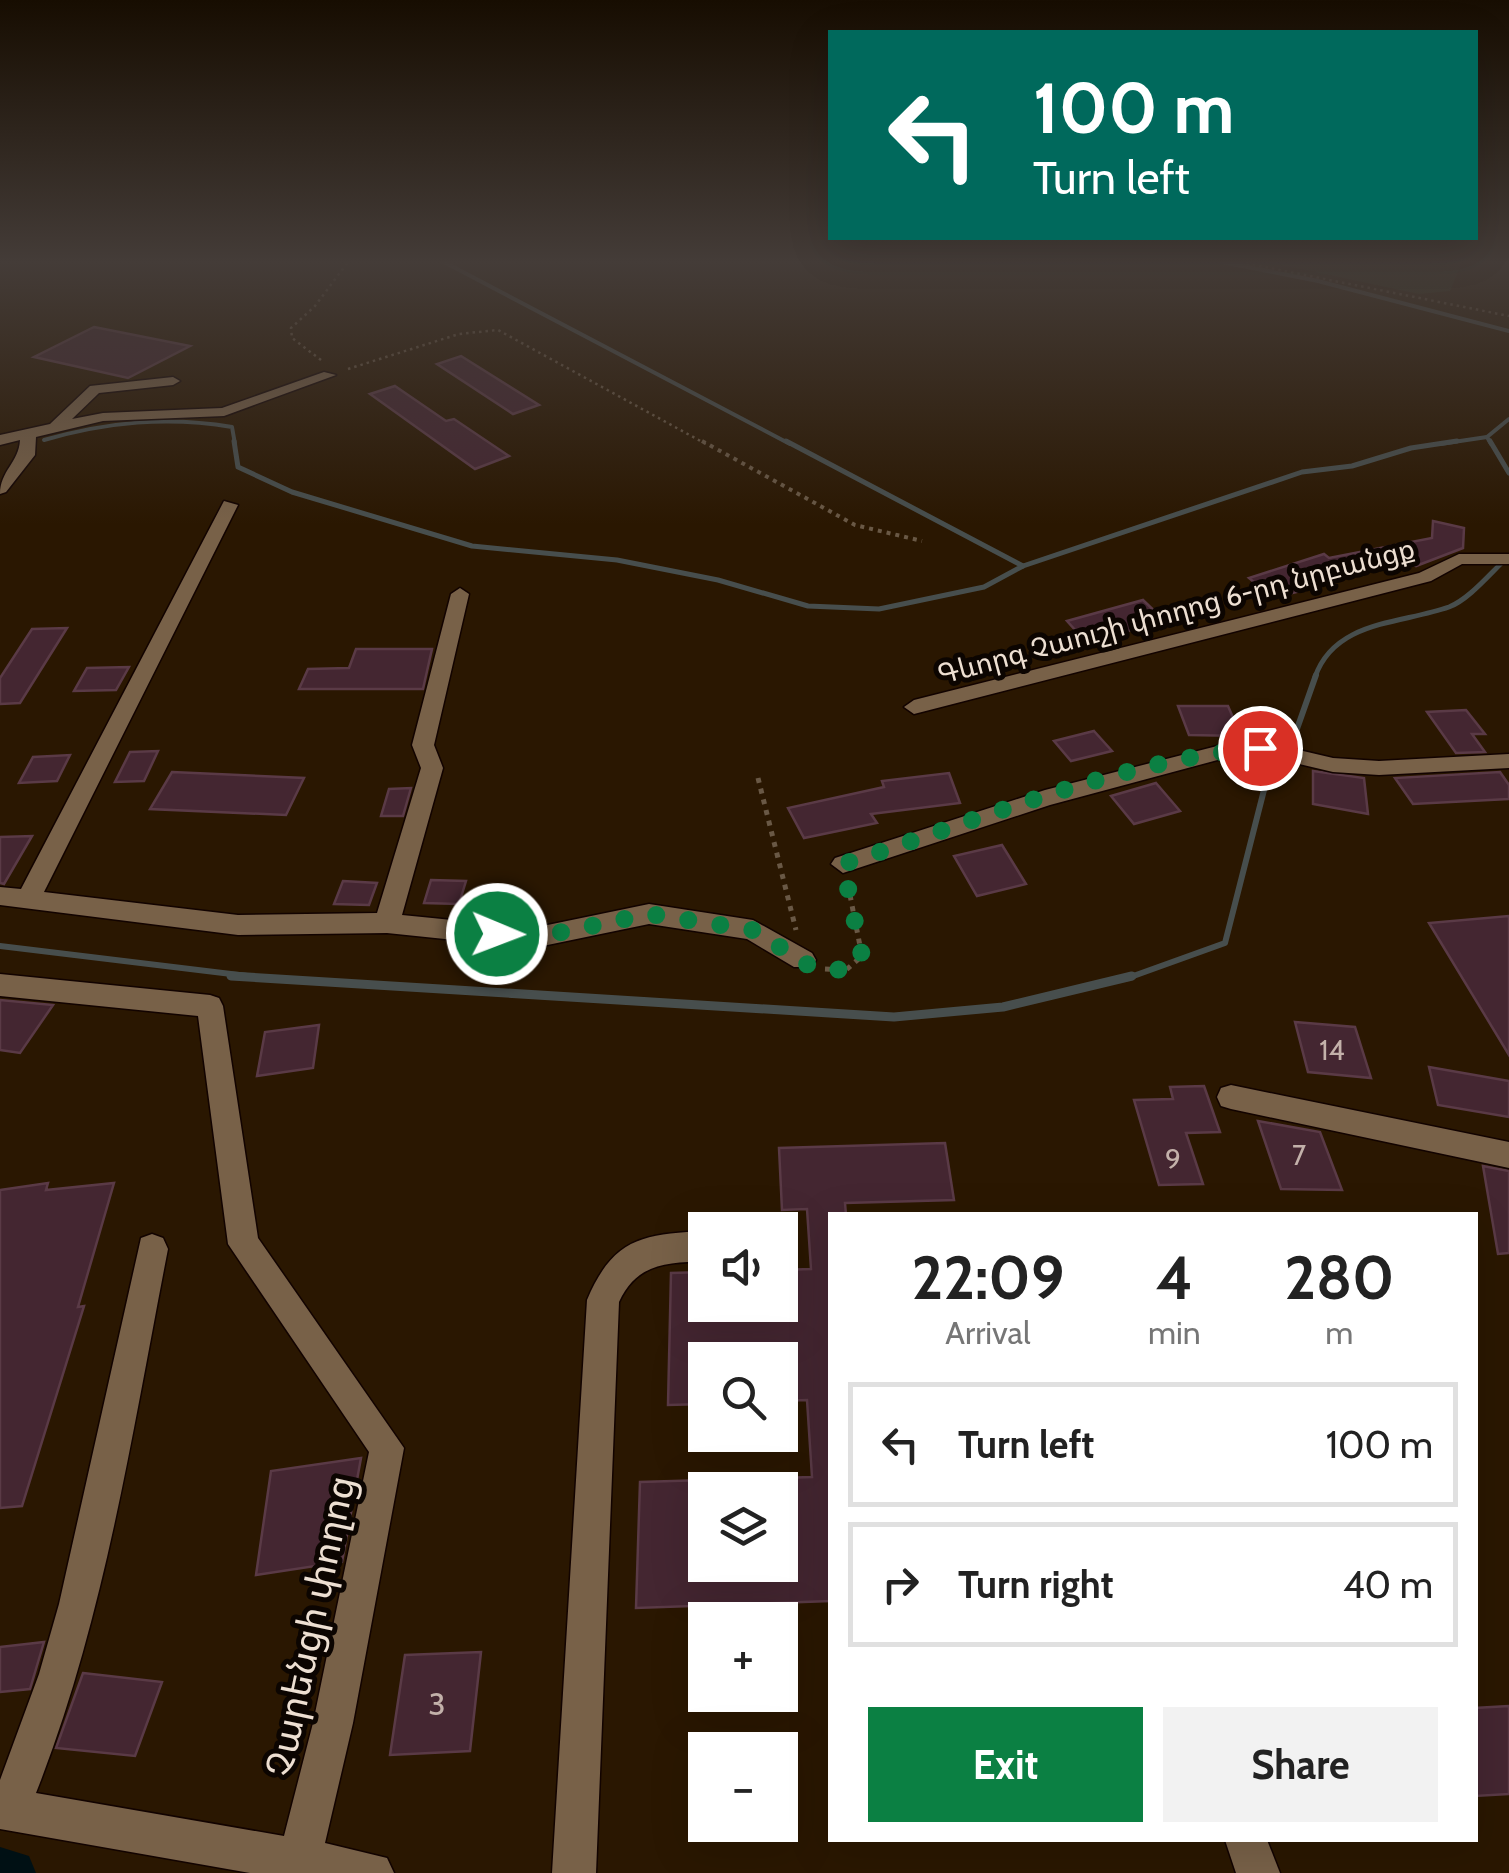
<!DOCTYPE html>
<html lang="en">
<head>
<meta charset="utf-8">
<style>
  body { margin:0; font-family:Cabin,"Noto Sans Armenian",sans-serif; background:#f2f2f2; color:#222; height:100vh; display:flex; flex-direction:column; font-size:38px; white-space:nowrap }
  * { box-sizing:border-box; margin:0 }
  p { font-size:32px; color:#767676 }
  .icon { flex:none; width:55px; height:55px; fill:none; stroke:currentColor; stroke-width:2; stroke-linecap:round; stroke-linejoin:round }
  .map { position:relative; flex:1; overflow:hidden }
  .drawer { position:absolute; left:828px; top:1212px; width:650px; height:630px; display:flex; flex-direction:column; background:#fff; border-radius:0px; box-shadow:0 10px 40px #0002 }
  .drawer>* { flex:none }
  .hud { position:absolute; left:828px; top:30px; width:650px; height:210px; border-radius:0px; box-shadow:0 10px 40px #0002; background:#00695c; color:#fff; overflow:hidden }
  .controls { position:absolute; left:688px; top:1212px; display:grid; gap:20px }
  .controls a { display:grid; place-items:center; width:110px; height:110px; border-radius:0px; background:#fff; box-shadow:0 10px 40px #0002; font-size:50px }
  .pin { position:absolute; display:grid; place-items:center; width:85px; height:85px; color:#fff; margin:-42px; border:5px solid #fff; border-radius:50%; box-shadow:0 2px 10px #0007 }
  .me { position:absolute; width:110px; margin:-55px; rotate:91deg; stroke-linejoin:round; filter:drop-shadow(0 0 8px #0008) }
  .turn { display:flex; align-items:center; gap:35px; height:210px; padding:0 40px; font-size:45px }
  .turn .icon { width:130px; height:130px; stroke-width:2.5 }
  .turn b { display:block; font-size:70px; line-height:85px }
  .eta { display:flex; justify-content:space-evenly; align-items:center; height:170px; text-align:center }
  .eta b { font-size:60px; font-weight:800; line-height:70px }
  .action { display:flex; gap:20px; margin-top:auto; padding:20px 40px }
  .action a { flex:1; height:115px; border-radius:0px; background:#0b8043; color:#fff; font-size:40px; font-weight:800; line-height:115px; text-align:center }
  .action a+a { background:#f2f2f2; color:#222 }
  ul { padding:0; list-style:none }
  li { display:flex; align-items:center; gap:30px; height:125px; margin:0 20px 15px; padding:0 20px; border:5px solid #e0e0e0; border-radius:0px }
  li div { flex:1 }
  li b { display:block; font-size:38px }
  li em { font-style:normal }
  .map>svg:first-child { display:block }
  .green { fill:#2c2f14 }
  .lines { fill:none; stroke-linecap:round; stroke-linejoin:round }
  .stream-far3 { stroke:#474e4d; stroke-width:4 }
  .stream-far2 { stroke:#474e4d; stroke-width:5 }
  .stream-far1 { stroke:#474e4d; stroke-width:6 }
  .stream { stroke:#474e4d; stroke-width:9 }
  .canal { fill:#001014; fill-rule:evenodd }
  .building { fill:#442631; stroke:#5a3a46; stroke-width:2.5 }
  .minor-casing { stroke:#120300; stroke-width:3 }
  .path-far2 { stroke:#695845; stroke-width:2.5; stroke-dasharray:2.5 4; stroke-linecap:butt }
  .path-far1 { stroke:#695845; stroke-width:4; stroke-dasharray:4 5; stroke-linecap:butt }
  .path { stroke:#695845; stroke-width:5; stroke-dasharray:5 6; stroke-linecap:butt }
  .minor { fill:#786148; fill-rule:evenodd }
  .route { stroke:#0b8043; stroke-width:18; stroke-dasharray:0 32.4 }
  .labels { text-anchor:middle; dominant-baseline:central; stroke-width:10; stroke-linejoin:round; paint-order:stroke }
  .far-street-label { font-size:28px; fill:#eddfd2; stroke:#0c0501 }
  .number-label { font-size:28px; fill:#c3b1aa }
  .near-number-label { font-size:32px; fill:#c3b1aa }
  .near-street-label { font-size:38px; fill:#eddfd2; stroke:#0c0501 }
</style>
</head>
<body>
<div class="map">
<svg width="1509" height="1873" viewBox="0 0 1509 1873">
  <rect width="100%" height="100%" fill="#2a1701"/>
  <!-- green -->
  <path class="green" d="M1268,262H1462L1450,291L1419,294Z"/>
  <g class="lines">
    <!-- stream-far3 -->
    <g class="stream-far3">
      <path d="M444,262L790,444"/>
      <path d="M1222,262L1318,281L1509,331"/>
      <path d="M44,440C107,422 167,416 232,427L235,444"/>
      <path d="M1440,444L1487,437"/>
      <path d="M1491,444L1487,437L1509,419"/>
    </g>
    <!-- stream-far2 -->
    <g class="stream-far2">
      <path d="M234,441L238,467L292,492L472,546L617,560L718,580L808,606L879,609L984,587L1023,566L1302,472L1352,466L1411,448L1457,441"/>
      <path d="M786,441L1023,566"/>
      <path d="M1490,441L1509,473"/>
      <path d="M1315,677C1335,620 1401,624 1449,607C1470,599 1492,571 1509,556"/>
    </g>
    <!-- stream-far1 -->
    <g class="stream-far1">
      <path d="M1292,743L1316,675"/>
      <path d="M0,946L272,979"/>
      <path d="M1125,979L1225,943L1264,790L1278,757"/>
    </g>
    <!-- stream -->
    <path class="stream" d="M231,976L894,1017L1003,1007L1132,976"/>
    <!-- canal -->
    <path class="canal" d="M0,1847L29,1856L36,1873H0Z"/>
  </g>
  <!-- building -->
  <g class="building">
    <path d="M94,327L190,346L128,378L34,357Z"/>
    <path d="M461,356L539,405L513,414L437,364Z"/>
    <path d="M395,386L446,421L454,419L509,456L475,469L370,394Z"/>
    <path d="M1433,521L1464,528L1463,548L1416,566L1398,556L1399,560L1300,586L1305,590L1273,598L1249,578L1324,554L1329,558L1432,538Z"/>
    <path d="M1143,600L1165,621L1086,642L1067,621Z"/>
    <path d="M67,628L20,703L0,704V678L32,629Z"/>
    <path d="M356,649H432L423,689H299L308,669L349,668Z"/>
    <path d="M129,667L116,690L74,691L87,668Z"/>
    <path d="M1178,706H1228L1241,736L1189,735Z"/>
    <path d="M1466,710L1485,734H1472L1485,752L1456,753L1427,712Z"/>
    <path d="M1094,731L1112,751L1071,761L1054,741Z"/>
    <path d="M158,751L144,781L115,782L130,752Z"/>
    <path d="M70,755L57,781L19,783L33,757Z"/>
    <path d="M1313,771L1364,778L1368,814L1313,804Z"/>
    <path d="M172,772L304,778L286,815L150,809Z"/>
    <path d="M1500,772L1509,785V799L1413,804L1395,778Z"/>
    <path d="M949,773L960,803L871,814L877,823L804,838L788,808L884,787L882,781Z"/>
    <path d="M1156,783L1180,811L1134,824L1111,796Z"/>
    <path d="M411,788L403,816H381L389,789Z"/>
    <path d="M32,836L4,884L0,883V837Z"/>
    <path d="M1002,845L1026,884L977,896L954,856Z"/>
    <path d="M431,880L466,881L459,904L424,903Z"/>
    <path d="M343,881L377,883L369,905L334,904Z"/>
    <path d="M1509,916V1055L1429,923Z"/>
    <path d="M0,1000L53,1005L20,1053L0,1050Z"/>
    <path d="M1295,1022L1355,1027L1371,1078L1308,1072Z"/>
    <path d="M319,1025L313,1068L257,1076L265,1032Z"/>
    <path d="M1429,1067L1509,1081V1117L1438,1105Z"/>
    <path d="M1204,1086L1220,1132L1186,1133L1203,1184L1159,1185L1134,1100L1173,1099L1170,1087Z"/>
    <path d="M1258,1121L1320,1132L1342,1190L1281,1189Z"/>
    <path d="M945,1143L954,1200L845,1203L846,1215H830V1601L636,1608L640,1482L705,1480V1565H780V1478L812,1477L807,1400L780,1401V1360H705V1404L668,1405L671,1273L705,1272V1305H780V1270L811,1269L807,1209L782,1210L779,1148Z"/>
    <path d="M1483,1166L1509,1171V1253L1498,1254Z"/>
    <path d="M48,1183L46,1190L114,1183L78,1307L84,1306L22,1506L0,1508V1190Z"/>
    <path d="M361,1458L342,1562L256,1575L271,1471Z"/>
    <path d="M44,1642L30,1689L0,1692V1647Z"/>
    <path d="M481,1652L470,1751L390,1755L405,1655Z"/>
    <path d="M83,1673L162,1682L135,1756L56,1748Z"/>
    <path d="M1509,1706V1794L1475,1796V1708Z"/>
  </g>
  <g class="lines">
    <defs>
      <g id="minor">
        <path d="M324,372L336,375L224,416L103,421L36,437L35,455L6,492L0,494C0,471 19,462 20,440L0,445V435L50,424L90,386L173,377L180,381L173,385L99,393L72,419L103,413L222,408Z"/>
        <path d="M224,501L238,505L44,892L238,915L377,913L421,768L412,745L451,594L460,588L469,594L434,745L443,768L402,915L533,928L649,904L753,920L812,953L816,960L812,967H794L747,939L649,924L533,948L387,933L238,935L0,905V887L21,889Z"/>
        <path d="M1509,554V564H1462L1431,581L914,714L904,707L914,700L1419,573L1459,554Z"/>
        <path d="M1261,741L1333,758L1379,761L1509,754V768L1379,775L1333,772L1261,755L1225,758L1050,805L843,873L831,864L835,858L1045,790L1225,744Z"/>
        <path d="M0,974L210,995L219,998L223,1006L258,1238L404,1448L353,1723L325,1843L387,1858L394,1873H250L0,1829V1780L39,1674L59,1604L141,1238L152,1234L163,1238L168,1249C132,1433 105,1618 36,1793L284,1836L313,1723L369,1452L228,1244L198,1016L0,996Z"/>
        <path d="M1231,1085L1509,1142V1168L1231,1109L1221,1106L1217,1097L1221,1088Z"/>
        <path d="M705,1231V1261C666,1263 637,1263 619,1302L596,1873H552L587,1300C613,1238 643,1234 705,1231Z"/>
        <path d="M1225,1840H1267L1280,1873H1236Z"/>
      </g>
    </defs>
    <!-- minor casing -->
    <use href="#minor" class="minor-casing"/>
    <!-- path-far2 -->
    <g class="path-far2">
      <path d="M1240,262L1509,316"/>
      <path d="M321,360L292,338L291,328L315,306L348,262"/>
      <path d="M348,369L459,334L498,330L706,444"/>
    </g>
    <!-- path-far1 -->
    <path class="path-far1" d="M702,441L855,525L922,541"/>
    <!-- path -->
    <g class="path">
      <path d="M758,778L796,930"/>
      <path d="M825,969L846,970L862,956L848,885"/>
    </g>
    <!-- minor -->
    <use href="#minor" class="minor"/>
  </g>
  <!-- sky -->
  <linearGradient id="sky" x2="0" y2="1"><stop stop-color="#170d01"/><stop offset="0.5" stop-color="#443c38"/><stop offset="1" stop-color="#443c38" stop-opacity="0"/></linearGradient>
  <rect width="1509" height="524" fill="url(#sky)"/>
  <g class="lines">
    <!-- route -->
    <path class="route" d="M497,934L533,938L649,914L753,930L813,968L846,970L862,956L843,864C974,822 1124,759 1260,748"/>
  </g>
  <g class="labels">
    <!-- far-street labels -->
    <g class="far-street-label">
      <text transform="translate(1176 611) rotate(-15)">Գևորգ Չաուշի փողոց 6-րդ նրբանցք</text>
    </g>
    <!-- number labels -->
    <g class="number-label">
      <text x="1332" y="1050">14</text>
      <text x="1299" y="1155">7</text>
      <text x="1173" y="1159">9</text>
    </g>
    <!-- near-number labels -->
    <g class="near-number-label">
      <text x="437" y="1703">3</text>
    </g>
    <!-- near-street labels -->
    <g class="near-street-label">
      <text transform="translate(310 1626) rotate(-78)">Չարենցի փողոց</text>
    </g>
  </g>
</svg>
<div class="controls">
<a><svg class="icon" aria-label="sound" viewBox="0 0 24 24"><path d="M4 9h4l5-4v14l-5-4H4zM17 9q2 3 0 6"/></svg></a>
<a><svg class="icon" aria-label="search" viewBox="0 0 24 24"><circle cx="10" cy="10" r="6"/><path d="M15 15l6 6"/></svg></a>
<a><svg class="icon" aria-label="layers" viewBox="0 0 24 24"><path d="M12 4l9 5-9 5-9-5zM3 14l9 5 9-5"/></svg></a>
<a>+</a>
<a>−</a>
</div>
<div class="pin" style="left:1260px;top:748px;background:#d93025"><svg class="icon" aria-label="arrive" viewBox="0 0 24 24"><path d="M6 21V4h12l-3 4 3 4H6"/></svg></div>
<svg class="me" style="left:497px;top:934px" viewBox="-20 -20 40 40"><circle r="17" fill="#0b8043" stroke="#fff" stroke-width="3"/><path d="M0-11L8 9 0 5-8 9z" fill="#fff"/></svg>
<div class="hud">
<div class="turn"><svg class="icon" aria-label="left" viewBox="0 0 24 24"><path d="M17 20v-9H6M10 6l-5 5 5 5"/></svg><div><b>100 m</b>Turn left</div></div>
</div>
<section class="drawer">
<div class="eta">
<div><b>22:09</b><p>Arrival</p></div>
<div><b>4</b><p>min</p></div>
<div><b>280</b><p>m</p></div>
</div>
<ul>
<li><svg class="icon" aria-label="left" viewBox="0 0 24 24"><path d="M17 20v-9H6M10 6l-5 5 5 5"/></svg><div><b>Turn left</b></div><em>100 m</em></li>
<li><svg class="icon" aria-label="right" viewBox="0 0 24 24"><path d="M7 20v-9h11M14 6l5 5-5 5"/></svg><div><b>Turn right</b></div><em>40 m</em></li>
</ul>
<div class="action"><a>Exit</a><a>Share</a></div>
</section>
</div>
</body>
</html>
